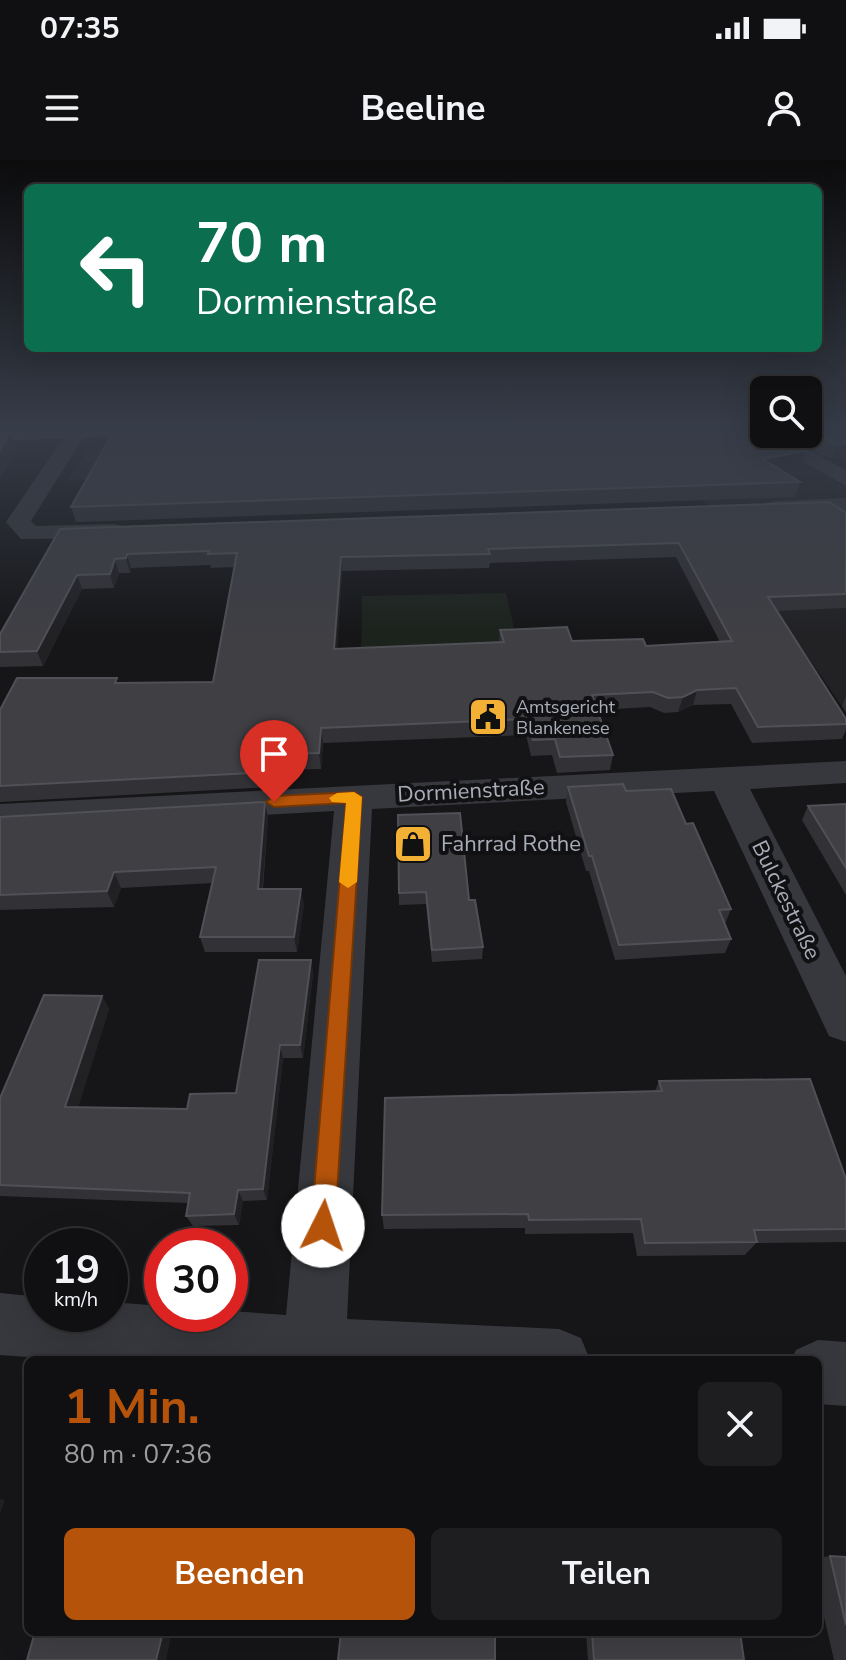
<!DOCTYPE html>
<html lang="de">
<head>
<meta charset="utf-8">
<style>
  body { margin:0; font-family:"Nunito Sans",sans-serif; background:#1e1e20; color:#f1f3f6; height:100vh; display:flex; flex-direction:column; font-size:30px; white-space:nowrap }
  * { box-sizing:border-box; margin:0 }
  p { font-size:26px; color:#9c9d9f }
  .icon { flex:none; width:44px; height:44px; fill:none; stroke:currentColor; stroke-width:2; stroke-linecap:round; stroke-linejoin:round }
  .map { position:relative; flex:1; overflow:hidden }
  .panel { position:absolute; left:24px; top:1196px; width:798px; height:280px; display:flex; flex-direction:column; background:#101012; border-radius:12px; box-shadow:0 8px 32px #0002,0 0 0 2px #303032 }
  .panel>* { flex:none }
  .guide { position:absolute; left:24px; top:24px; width:798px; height:168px; border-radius:12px; box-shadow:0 8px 32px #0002,0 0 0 2px #303032; background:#0b6e4f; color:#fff; overflow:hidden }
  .tools { position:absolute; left:750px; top:216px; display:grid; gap:16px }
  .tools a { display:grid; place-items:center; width:72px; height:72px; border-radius:12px; background:#101012; box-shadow:0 8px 32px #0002,0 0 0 2px #303032; font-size:40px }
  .speed { position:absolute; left:24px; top:1068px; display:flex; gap:16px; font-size:40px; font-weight:700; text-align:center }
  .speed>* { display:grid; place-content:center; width:104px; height:104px; border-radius:50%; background:#101012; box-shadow:0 8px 32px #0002,0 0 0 2px #303032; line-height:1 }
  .speed small { font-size:20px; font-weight:400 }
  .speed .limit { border:12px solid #d22; background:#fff; color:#111 }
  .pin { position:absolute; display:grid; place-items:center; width:68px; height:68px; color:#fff; margin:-82px -34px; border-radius:50% 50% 50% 0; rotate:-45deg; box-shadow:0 0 8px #0007 }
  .pin .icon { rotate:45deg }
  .me { position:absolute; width:88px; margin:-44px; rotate:4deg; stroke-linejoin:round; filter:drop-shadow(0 0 6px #0008) }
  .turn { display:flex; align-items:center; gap:28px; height:168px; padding:0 40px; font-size:36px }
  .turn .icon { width:104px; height:104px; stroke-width:2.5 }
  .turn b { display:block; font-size:56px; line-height:68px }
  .round { display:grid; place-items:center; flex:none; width:84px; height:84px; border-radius:12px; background:#1e1e20 }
  .overview { display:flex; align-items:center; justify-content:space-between; height:136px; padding:0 40px }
  h1 { font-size:48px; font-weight:700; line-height:60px; color:#b45309 }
  .action { display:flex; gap:16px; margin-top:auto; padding:16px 40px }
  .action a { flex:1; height:92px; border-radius:12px; background:#b45309; color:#fff; font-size:32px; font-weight:700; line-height:92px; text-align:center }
  .action a+a { background:#1e1e20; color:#f1f3f6 }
  .status { display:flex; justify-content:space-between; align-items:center; height:56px; padding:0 40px; background:#101012; direction:ltr }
  .status svg { height:22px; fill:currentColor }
  header { display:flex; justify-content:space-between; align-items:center; height:104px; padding:0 40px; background:#101012; font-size:36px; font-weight:700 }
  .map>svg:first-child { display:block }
  .built { fill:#222225 }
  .green { fill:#1c231d }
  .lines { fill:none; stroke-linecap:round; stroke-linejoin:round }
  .street { fill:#37383d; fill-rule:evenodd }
  .secondary { fill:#45474d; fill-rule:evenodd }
  .wall { fill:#323236; fill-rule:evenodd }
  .shaded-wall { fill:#212124 }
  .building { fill:#3f3f44; stroke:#4f5156; stroke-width:2; fill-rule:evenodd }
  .route { fill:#b45309; stroke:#753606; stroke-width:2 }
  .slow { fill:#f59e0b }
  .labels { text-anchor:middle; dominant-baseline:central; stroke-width:8; stroke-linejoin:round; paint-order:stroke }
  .far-poi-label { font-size:18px; fill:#a8adb8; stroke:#111113; text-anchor:start }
  .street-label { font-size:22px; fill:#a8adb8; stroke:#111113 }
  .poi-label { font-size:22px; fill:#a8adb8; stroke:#111113; text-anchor:start }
</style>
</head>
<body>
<div class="status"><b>07:35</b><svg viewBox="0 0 49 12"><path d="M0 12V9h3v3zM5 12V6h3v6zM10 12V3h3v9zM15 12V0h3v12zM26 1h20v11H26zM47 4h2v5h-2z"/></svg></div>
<header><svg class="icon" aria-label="menu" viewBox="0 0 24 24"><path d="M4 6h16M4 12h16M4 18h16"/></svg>Beeline<svg class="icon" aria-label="person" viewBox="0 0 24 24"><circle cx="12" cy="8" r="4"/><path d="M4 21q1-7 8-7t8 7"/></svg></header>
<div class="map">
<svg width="846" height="1500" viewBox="0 0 846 1500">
  <rect width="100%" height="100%" fill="#161618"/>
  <!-- built -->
  <path class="built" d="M364,266H764V274H808L846,266V299L834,296L804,302L846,327V552L781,458L715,350L630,290L67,321L85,293L105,286L219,280Z"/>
  <!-- green -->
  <path class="green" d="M506,433L517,481L495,482L498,495L361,499L362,436Z"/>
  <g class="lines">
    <!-- street -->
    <g class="street">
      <path d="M738,266H762L764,274H778L846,310V326Z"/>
      <path d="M76,267L86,273L31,361L36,366L114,364L123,366L126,371L123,376L114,378L21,379L6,362L69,269Z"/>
      <path d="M846,338V352L776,355L768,353L764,348L768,343L776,341Z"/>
      <path d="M846,601V623L750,629L846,816V882L829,876L714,631L372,649L347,1159L559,1169L581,1178L590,1200H70L0,1195V1133L42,1137V1154H110V1142L162,1146V1154H230V1151L286,1155L334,651L0,670V644Z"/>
      <path d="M818,1180L846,1182V1246L818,1244V1200H791L796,1190Z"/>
    </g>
    <!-- secondary -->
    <path class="secondary" d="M73,266H216L206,272L0,281V269Z"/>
  </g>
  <!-- wall -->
  <g class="wall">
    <path d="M808,266H846L831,299L784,274H808Z"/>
    <path d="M806,291L802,305L779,309L800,322L795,337L76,362L71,347Z"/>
    <path d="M846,353V448L777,451L846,559V570L842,579L752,583L731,544L693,545L678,552L664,553L650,547L597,550L613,595L610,610L557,613L552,595L531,596L526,575L323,583L321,609L272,610L271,627L0,642V550L119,523L213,522L234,407L211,408L210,405L131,408L130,413H119L114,428L82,429L43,506L0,507V474L60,369ZM676,397L720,482L646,486L572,481L500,470L499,483L337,489L342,411L489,408L490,403Z"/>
    <path d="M846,536V552L842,546Z"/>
    <path d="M568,627L626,631L686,664L731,749L725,764L731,779L725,793L615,800L589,711H586L566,642Z"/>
    <path d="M265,642L268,658L263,729L304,744L297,792H205L200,777L213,723L121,728L114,747L0,750V657Z"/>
    <path d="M846,644V735L802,660L808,646Z"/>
    <path d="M398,655L469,740L483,787L482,799L432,802L426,744L399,745Z"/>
    <path d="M311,800L313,814L303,898H283L267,1040L243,1041L239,1065L193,1066L186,1056L188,1043L0,1036V938L102,836L109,849L78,947L187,949L236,933Z"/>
    <path d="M659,921L846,1019V1082L756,1083L745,1095L637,1096L633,1073L525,1074V1068L384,1069L382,1055L655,931Z"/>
    <path d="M830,1396L846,1397V1500H834L818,1431V1398Z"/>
    <path d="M586,1472H740L744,1500H588Z"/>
  </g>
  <!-- shaded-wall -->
  <g class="shaded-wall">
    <path d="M10,274L16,291L0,319V290Z"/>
    <path d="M846,283V296L831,299L836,285Z"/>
    <path d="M806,291L802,305L759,314L763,299Z"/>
    <path d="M127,394L131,408L130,413L126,398Z"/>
    <path d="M341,397L342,411L336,504L334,489Z"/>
    <path d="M115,399L119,413L114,428L110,414Z"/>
    <path d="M77,415L82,429L43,506L37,491Z"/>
    <path d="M697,530L693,545L678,552L683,537Z"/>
    <path d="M321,568L323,583L321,609L319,593Z"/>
    <path d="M270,594L272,610L271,627L268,612Z"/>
    <path d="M265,642L268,658L261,744L258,729Z"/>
    <path d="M114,712L121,728L114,747L107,731Z"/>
    <path d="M301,729L304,744L297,792L294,777Z"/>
    <path d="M311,800L313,814L303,898L300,885Z"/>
    <path d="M102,836L109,849L74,960L65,947Z"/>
    <path d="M280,885L283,898L267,1040L263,1029Z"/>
    <path d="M238,1030L243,1041L239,1065L234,1054Z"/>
    <path d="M0,1339L5,1340L0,1354Z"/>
    <path d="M163,1472H172L166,1500H156Z"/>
  </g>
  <!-- building -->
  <g class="building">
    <path d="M212,266H759L764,268V274H775L806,291L763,299L800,322L71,347L114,271Z"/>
    <path d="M808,266H846V283L836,285L808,270Z"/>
    <path d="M0,274H10L0,290Z"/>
    <path d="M829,342L846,353V434L768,437L846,559V564L758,567L736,528L697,530L683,537L668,538L653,532L592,535L613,595L560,597L555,579L533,580L527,559L321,568L319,593L270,594L268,612L0,626V550L17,518H117L115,523L213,522L237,393L208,394L209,391L127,394L126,398L115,399L110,414L77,415L37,491L0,492V474L60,369ZM679,383L732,481L646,486L643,479L572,481L567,467L500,470L504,482L334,489L341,397L490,394L488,389Z"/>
    <path d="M623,624L626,631L671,629L686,664L693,663L731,749L719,750L731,779L619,785L592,696H589L568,627Z"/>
    <path d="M265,642L258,729H301L294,777H200L216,707L114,712L107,731L0,735V657Z"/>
    <path d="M846,644V708L808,646Z"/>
    <path d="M460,653L469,740H475L483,787L432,790L426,732L399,733L398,655Z"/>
    <path d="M259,800H311L300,885H280L263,1029L238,1030L234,1054L186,1056L190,1033L0,1025V938L44,835L102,836L65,947L187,949L190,934L236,933Z"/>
    <path d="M810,919L846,1019V1069L754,1070L757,1082L645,1083L641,1059L529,1060L528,1054L382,1055L385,938L662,931L659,921Z"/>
    <path d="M830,1396L846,1397V1465Z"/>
    <path d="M35,1472H163L156,1500H27Z"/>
    <path d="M341,1472H495V1500H338Z"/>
    <path d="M592,1472H740L744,1500H594Z"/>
  </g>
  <!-- sky -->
  <linearGradient id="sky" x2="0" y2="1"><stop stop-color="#0c0c0d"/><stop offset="0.56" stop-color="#363c48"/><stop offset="1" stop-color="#363c48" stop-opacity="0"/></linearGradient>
  <rect width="846" height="476" fill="url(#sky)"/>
  <!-- route -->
  <path class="route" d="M354,632L362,637L335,1066L332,1074L323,1078L314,1074L311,1066L346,643L274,647L266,642L274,636Z"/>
  <!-- slow -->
  <path class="slow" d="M354,632L362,637L357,722L348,728L339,722L346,643L332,642L329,638L337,633Z"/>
  <!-- icons -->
  <defs>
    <symbol id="civic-square" viewBox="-11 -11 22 22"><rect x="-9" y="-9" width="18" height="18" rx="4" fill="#f2b134" stroke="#111113"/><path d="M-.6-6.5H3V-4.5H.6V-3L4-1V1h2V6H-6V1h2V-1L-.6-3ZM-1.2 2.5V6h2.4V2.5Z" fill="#111"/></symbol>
    <symbol id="shop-square" viewBox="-11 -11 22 22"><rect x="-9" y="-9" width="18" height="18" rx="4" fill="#f2b134" stroke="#111113"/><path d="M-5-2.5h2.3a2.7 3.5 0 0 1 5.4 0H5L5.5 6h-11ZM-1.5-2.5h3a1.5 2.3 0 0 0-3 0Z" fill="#111"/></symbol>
  </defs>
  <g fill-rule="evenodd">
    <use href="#civic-square" x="466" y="535" width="44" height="44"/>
    <use href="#shop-square" x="391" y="662" width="44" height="44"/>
  </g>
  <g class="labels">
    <!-- far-poi labels -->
    <g class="far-poi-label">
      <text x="516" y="547">Amtsgericht<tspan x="516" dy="21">Blankenese</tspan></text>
    </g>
    <!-- street labels -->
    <g class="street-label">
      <text transform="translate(471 631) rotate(-3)">Dormienstraße</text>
      <text transform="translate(786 740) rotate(64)">Bulckestraße</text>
    </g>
    <!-- poi labels -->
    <g class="poi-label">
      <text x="441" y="684">Fahrrad Rothe</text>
    </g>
  </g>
</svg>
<div class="tools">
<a><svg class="icon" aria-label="search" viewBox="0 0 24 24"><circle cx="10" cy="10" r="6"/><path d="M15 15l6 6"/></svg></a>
</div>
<div class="speed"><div>19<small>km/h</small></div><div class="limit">30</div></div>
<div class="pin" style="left:274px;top:642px;background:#d93025"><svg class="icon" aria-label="arrive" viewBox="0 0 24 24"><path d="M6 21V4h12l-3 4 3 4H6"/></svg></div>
<svg class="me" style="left:323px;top:1066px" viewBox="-20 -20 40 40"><circle r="19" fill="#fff"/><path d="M0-13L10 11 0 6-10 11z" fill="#b45309"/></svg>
<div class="guide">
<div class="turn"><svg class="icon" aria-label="left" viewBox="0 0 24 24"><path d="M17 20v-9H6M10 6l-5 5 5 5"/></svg><div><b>70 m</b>Dormienstraße</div></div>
</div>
<section class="panel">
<div class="overview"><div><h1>1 Min.</h1><p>80 m · 07:36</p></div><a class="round"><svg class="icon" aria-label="close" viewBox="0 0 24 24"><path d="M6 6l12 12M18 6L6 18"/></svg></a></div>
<div class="action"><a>Beenden</a><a>Teilen</a></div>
</section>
</div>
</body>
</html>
